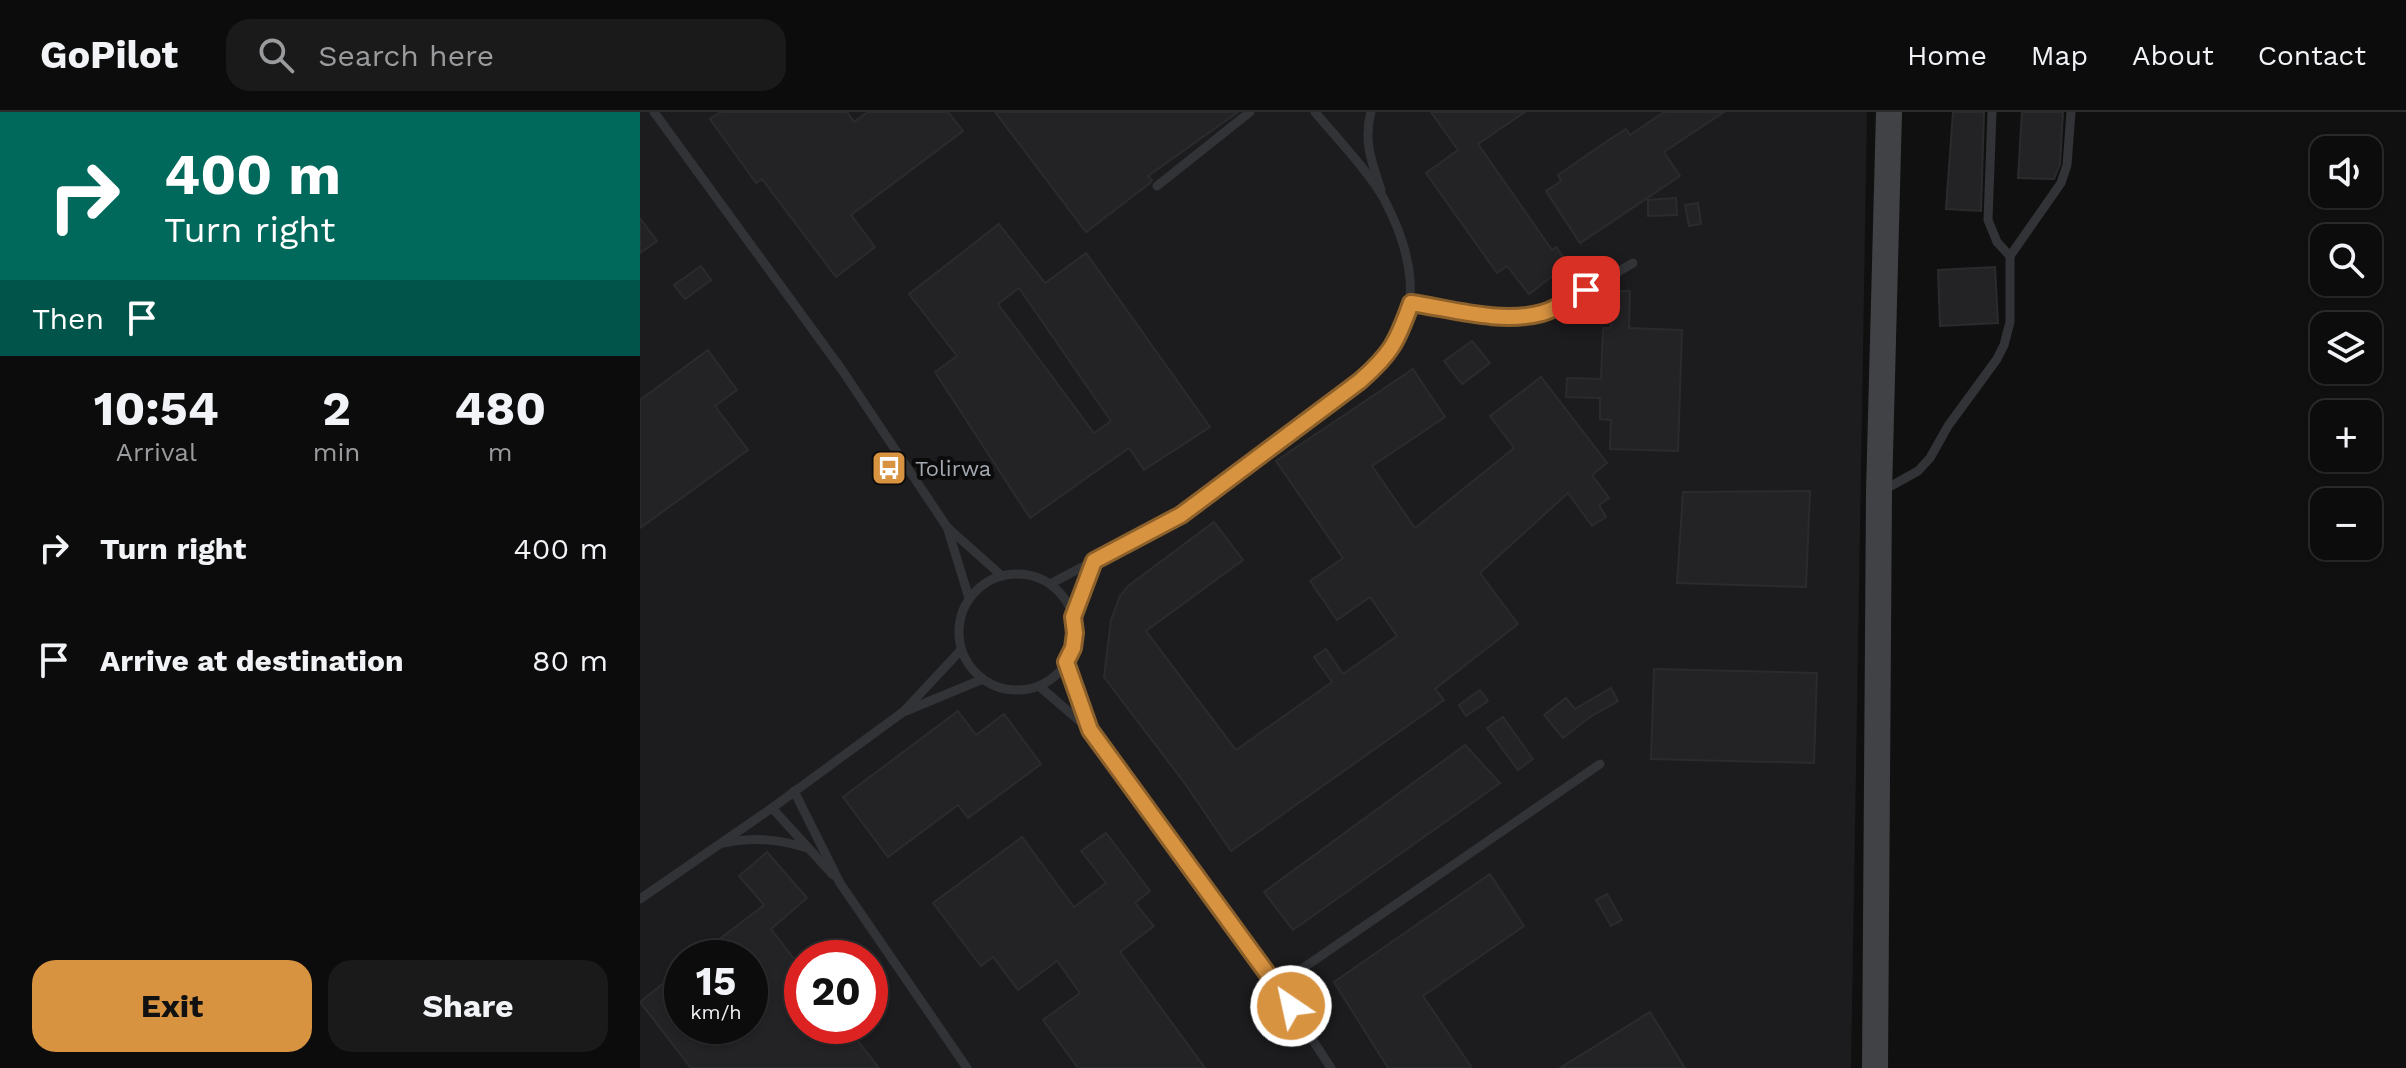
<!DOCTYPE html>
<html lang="en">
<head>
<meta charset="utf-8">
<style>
  body { margin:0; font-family:"Work Sans",sans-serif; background:#1a1a1b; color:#f1f3f6; height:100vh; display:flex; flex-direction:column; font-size:30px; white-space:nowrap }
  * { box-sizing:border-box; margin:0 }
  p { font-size:26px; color:#9a9b9d }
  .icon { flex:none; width:44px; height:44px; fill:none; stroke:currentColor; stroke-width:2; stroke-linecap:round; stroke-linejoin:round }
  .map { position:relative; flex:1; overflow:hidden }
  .drawer { display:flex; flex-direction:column; background:#0c0c0d; width:640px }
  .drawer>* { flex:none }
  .guide { background:#00695c; color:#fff; overflow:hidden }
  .fabs { position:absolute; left:1670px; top:24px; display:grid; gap:16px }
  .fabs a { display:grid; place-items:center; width:72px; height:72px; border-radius:16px; background:#0c0c0d; box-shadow:0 2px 6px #0004,0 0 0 2px #2c2c2e; font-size:40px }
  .speed { position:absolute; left:24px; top:828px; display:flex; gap:16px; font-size:40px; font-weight:700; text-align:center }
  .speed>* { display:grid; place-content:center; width:104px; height:104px; border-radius:50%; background:#0c0c0d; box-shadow:0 2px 6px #0004,0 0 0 2px #2c2c2e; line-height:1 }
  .speed small { font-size:20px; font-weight:400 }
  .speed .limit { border:12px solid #d22; background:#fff; color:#111 }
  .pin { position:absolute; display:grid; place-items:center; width:68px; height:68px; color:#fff; margin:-34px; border-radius:16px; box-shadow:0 4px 12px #0006 }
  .me { position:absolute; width:88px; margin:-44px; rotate:326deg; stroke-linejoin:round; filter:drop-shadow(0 0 6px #0008) }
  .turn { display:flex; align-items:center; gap:28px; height:168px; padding:0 32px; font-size:36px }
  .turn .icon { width:104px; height:104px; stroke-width:2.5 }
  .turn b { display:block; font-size:56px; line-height:68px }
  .then { display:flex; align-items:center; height:76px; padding:0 32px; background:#0003; gap:16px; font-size:30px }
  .eta { display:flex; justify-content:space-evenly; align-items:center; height:136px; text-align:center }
  .eta b { font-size:48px; font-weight:700; line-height:56px }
  .cta { display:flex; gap:16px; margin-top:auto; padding:16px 32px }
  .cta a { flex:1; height:92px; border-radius:24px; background:#d89341; color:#111; font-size:32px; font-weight:700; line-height:92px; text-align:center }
  .cta a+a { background:#1a1a1b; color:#f1f3f6 }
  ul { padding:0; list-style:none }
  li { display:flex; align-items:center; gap:24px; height:112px; padding:0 32px }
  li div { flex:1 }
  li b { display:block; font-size:30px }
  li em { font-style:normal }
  header { display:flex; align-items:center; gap:48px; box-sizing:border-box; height:112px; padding:0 40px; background:#0c0c0d; border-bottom:2px solid #2c2c2e }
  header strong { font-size:38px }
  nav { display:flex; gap:44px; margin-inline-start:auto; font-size:28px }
  .search { width:560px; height:72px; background:#1a1a1b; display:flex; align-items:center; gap:20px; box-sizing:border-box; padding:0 28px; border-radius:24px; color:#9a9b9d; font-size:30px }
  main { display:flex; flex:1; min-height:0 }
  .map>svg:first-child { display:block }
  .built { fill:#1c1c1e; fill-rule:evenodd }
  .building { fill:#232325; stroke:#2a2b2d; stroke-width:2; fill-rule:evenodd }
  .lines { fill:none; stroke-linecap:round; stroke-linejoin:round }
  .service { stroke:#323336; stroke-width:9 }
  .secondary { stroke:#404245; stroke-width:26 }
  .route-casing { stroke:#8c602a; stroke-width:20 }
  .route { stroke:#d89341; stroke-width:14 }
  .labels { text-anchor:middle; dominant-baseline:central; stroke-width:8; stroke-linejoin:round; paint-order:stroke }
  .poi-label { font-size:22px; fill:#a3a9b0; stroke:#0b0b0c; text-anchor:start }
</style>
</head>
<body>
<header>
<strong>GoPilot</strong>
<div class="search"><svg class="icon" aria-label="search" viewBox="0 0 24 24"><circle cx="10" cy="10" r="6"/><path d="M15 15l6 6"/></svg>Search here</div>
<nav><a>Home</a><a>Map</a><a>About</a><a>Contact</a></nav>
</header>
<main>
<section class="drawer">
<div class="guide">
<div class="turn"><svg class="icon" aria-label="right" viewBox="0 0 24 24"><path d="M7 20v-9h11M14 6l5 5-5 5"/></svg><div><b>400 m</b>Turn right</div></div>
<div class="then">Then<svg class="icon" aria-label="arrive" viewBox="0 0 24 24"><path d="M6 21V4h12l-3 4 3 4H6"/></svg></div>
</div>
<div class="eta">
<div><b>10:54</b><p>Arrival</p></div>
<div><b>2</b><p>min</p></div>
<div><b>480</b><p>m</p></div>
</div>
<ul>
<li><svg class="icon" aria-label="right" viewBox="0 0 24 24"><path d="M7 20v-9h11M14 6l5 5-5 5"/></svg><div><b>Turn right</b></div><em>400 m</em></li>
<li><svg class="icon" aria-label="arrive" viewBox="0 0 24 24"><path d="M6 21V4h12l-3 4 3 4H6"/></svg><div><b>Arrive at destination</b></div><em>80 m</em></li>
</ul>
<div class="cta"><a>Exit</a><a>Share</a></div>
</section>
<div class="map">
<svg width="1766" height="956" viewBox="0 0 1766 956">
  <rect width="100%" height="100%" fill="#101011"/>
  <!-- built -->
  <path class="built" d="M0,0H1227L1211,956H0ZM42,846H110V914H42ZM162,846H230V914H162Z"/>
  <!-- building -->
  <g class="building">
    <path d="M80,0H207L214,10L228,0H308L323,19L211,103L235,135L196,165L122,67L116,71L70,7Z"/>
    <path d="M355,0H598L508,64L512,68L510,71L446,120Z"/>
    <path d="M791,0H885L838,32L912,138L916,135L928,152L889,182L867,154L857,161L786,61L818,38Z"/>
    <path d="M1024,0H1084L1024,40L1040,64L940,131L906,79L921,69L918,63L970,27L986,17L990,23Z"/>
    <path d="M1313,0H1344L1341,99L1306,97Z"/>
    <path d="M1382,0H1423L1420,52L1414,67L1378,66Z"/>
    <path d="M1036,86L1037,103L1008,104V88Z"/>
    <path d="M1058,91L1061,112L1049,114L1045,93Z"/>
    <path d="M0,106L17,129L0,141Z"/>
    <path d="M359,112L405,171L446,141L570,315L504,358L489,336L390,406L295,260L317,244L269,182ZM379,176L471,309L454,321L358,192Z"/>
    <path d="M61,154L71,168L45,187L34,173Z"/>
    <path d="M1355,155L1358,211L1300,214L1298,158Z"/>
    <path d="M972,179H990L989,216L1042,218L1038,339L970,337L971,308L960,307V286L926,285L927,266L961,267L963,216H971Z"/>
    <path d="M832,229L850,251L822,272L804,249Z"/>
    <path d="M68,238L97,278L75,294L108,338L0,416V288Z"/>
    <path d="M773,257L805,305L732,354L775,416L874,336L850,304L901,265L967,351L952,363L969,386L959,393L966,405L952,414L928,381L840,461L878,512L795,577L804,588L591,739L546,673L464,565L471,508L480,484L488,474L574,410L603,448L506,519L596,638L692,570L674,545L686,537L703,562L757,524L730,485L697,508L670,469L703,446L636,349Z"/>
    <path d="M1170,379L1166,475L1037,471L1043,380Z"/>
    <path d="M1014,557L1177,561L1174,651L1011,647Z"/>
    <path d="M971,576L978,589L950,605L923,626L904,603L926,586L935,597Z"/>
    <path d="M840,578L848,589L826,604L819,593Z"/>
    <path d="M318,599L336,623L364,602L401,652L328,706L318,693L248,745L203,685Z"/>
    <path d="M863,605L893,647L878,658L847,616Z"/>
    <path d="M825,633L860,671L653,818L624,780Z"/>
    <path d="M466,721L510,779L495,791L514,814L480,840L565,956H438L403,908L440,881L417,849L378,878L353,845L341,854L293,791L382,725L434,795L466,771L441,739Z"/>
    <path d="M127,740L167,786L131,817L162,857V914H206L239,956H51L0,890L42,856V914H110V846H55L124,793L99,764Z"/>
    <path d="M850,762L884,814L783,884L832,956H748L694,870Z"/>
    <path d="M967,782L982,808L971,814L956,788Z"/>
    <path d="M1010,900L1045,956H920Z"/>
  </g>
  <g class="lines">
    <!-- service -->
    <g class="service">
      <path d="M14,0L202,258L307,415L362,464"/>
      <path d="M731,0C723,29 732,51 741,78"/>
      <path d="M1352,0L1348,108L1357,130L1370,144"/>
      <path d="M517,74L610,0"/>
      <path d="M771,191C809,197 870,214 906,200C936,189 965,167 993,151"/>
      <path d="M1242,379L1278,359L1290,346L1308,314L1357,247L1364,233L1370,210V144L1421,71L1427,53L1431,0"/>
      <path d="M308,418L329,486"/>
      <circle cx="377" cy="520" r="58"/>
      <path d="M410,472L541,403L720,269C728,262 736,256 743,248C787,201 771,138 744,87C730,61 695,24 675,0"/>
      <path d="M433,505L454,449"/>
      <path d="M426,550L449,615"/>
      <path d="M399,574L450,618L637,874L691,956"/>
      <path d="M266,599L343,567"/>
      <path d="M154,679L200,771L327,956"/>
      <path d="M132,696L193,763"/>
      <path d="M84,731C114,725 138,727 167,736"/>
      <path d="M0,787L132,696L263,600L321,538"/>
      <path d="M637,874L960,652"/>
    </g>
    <!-- secondary -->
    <path class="secondary" d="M1235,956L1239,380L1249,0"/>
  </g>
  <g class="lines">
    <defs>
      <path id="route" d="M651,894L450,618L426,550L433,536L435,521L433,505L454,449L541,403L720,269C751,242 757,230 771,191C812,197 861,212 902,201C917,197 932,186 946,178"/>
    </defs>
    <!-- route casing -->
    <use href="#route" class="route-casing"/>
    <!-- route -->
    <use href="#route" class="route"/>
  </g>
  <!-- icons -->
  <defs>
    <symbol id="bus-square" viewBox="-11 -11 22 22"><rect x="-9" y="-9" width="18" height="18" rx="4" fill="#d89341" stroke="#0b0b0c"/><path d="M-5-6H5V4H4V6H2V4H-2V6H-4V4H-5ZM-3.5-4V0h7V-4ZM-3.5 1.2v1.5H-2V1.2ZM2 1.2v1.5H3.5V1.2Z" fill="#fff"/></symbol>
  </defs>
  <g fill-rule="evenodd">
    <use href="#bus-square" x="229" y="336" width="40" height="40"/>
  </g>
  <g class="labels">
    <!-- poi labels -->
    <g class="poi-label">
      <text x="275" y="356">Tolirwa</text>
    </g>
  </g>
</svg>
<div class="fabs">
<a><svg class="icon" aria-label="sound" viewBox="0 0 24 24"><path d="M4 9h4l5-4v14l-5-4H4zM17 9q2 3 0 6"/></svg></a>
<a><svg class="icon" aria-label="search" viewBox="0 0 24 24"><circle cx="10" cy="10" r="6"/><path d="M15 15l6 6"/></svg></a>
<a><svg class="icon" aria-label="layers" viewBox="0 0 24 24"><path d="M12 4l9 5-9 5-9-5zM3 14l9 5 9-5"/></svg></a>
<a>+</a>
<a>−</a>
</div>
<div class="speed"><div>15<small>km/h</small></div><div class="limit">20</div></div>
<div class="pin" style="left:946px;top:178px;background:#d93025"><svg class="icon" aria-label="arrive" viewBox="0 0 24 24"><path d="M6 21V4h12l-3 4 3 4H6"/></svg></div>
<svg class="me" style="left:651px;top:894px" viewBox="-20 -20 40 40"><circle r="17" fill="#d89341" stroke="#fff" stroke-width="3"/><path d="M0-11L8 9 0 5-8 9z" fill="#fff"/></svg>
</div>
</main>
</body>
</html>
